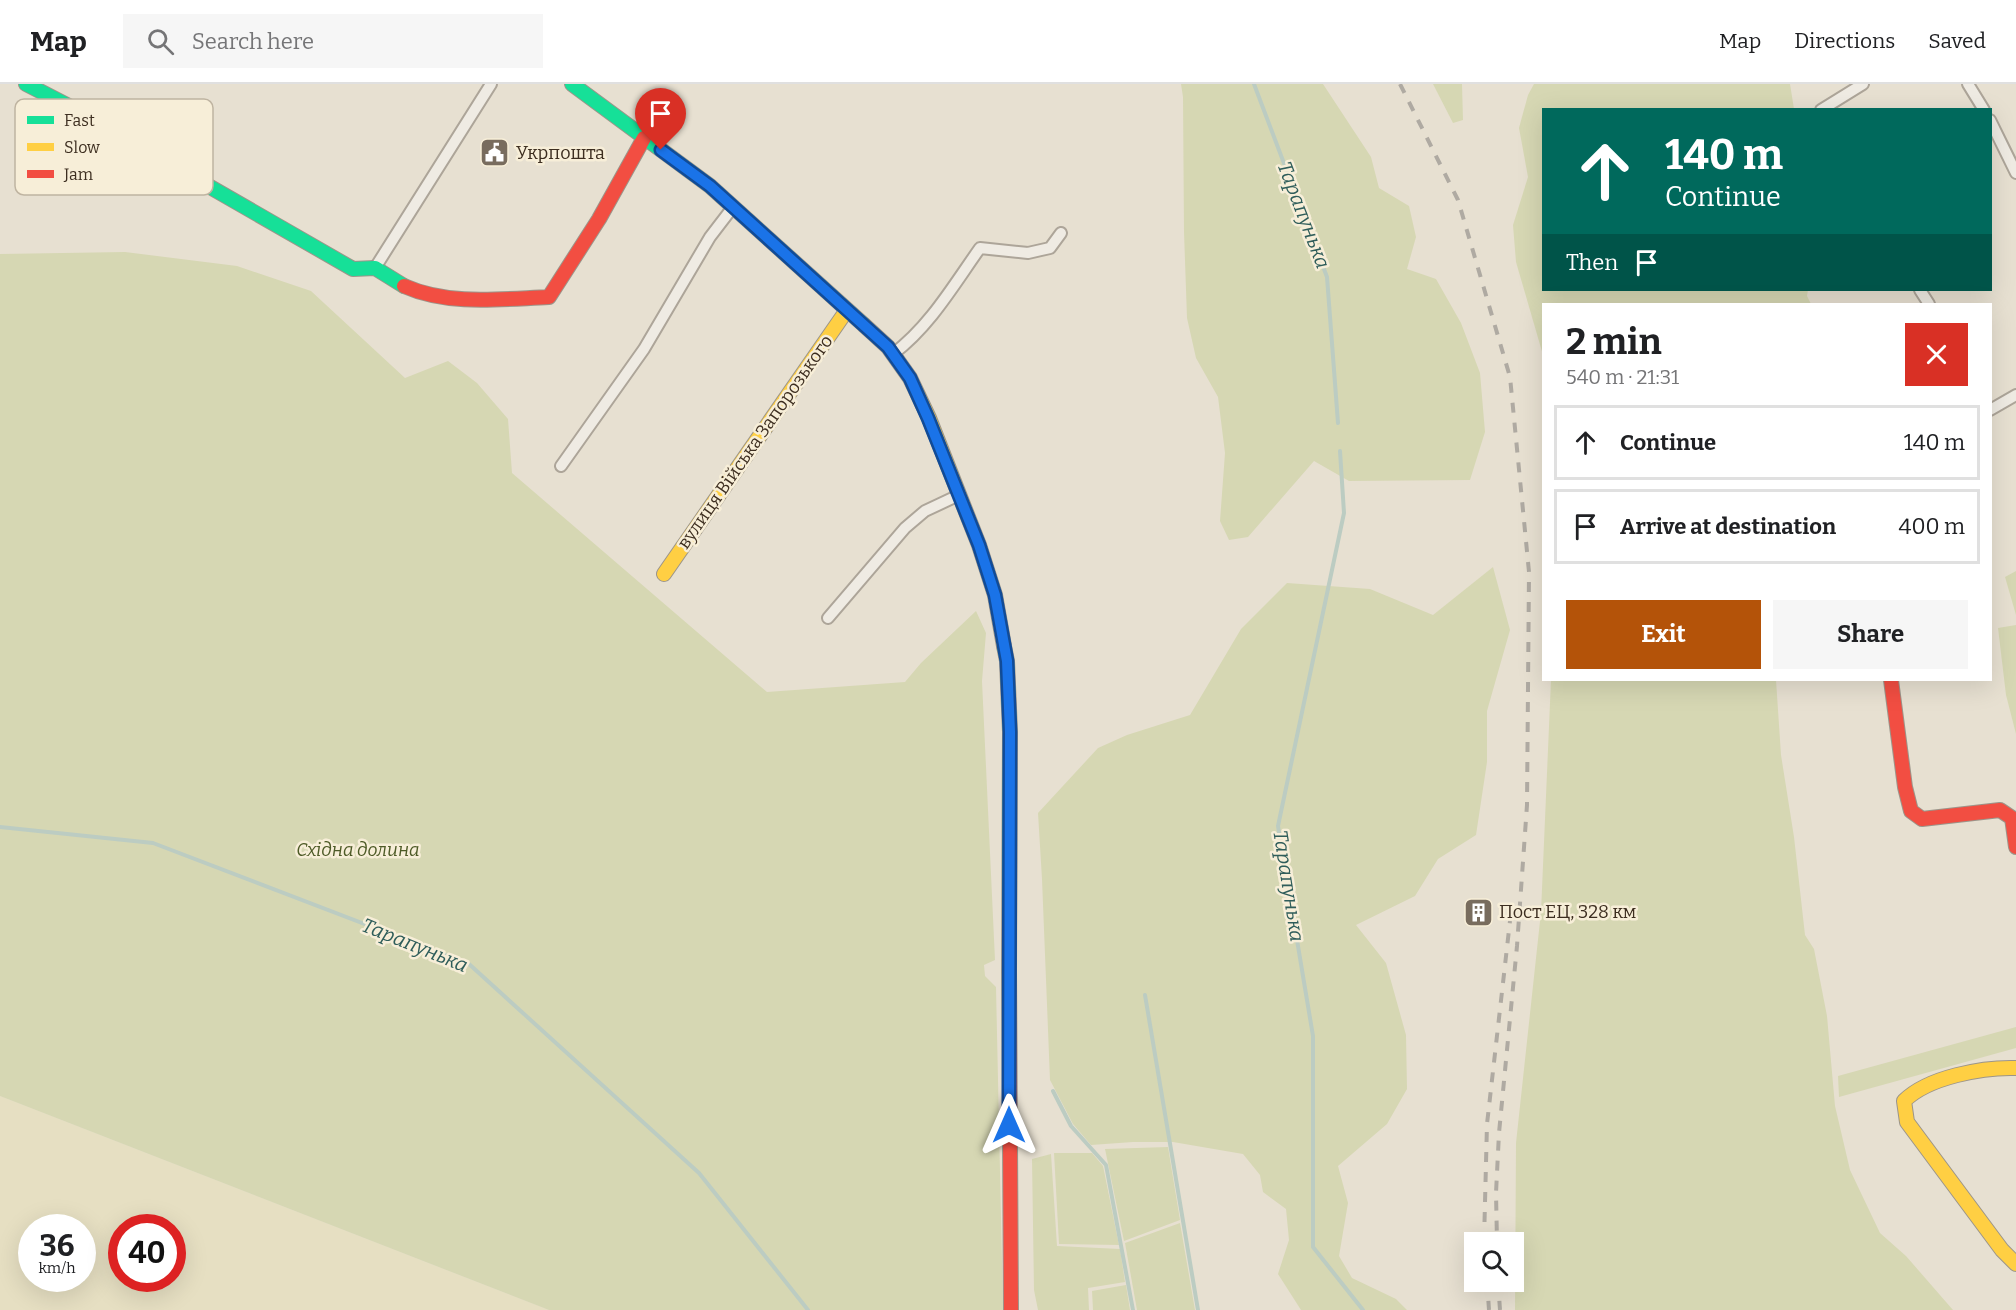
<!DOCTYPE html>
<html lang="en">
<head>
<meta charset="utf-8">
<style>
  body { margin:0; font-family:Bitter,serif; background:#f6f6f6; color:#202124; height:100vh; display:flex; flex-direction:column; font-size:22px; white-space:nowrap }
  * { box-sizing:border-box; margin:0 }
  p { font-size:20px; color:#757577 }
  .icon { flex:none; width:33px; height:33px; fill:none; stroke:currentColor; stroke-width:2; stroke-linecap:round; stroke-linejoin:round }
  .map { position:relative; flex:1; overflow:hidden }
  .panel { position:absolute; left:1542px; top:219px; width:450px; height:378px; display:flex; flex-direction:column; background:#fff; border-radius:0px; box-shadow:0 6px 24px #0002 }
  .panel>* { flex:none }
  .hud { position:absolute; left:1542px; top:24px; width:450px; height:183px; border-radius:0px; box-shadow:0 6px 24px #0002; background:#00695c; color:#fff; overflow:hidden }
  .buttons { position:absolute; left:1464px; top:1148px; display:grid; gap:12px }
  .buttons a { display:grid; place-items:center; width:60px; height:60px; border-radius:0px; background:#fff; box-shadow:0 6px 24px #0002; font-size:30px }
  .speed { position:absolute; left:18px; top:1130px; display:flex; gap:12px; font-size:30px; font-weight:700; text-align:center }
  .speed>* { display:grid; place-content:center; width:78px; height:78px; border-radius:50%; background:#fff; box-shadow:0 6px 24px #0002; line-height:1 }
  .speed small { font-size:15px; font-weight:400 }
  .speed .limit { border:9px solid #d22; background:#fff; color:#111 }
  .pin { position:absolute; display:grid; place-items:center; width:51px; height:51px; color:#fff; margin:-62px -26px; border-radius:50% 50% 50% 0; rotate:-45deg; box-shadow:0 0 6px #0007 }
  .pin .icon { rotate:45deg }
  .me { position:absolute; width:66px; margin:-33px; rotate:0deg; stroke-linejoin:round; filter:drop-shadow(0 0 4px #0008) }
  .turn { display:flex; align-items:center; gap:21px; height:126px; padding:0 24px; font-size:27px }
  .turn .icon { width:78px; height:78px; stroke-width:2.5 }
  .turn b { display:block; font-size:42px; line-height:51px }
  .then { display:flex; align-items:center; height:57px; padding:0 24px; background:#0003; gap:12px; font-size:22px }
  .round { display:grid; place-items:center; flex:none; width:63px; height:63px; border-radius:0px; background:#f6f6f6 }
  .summary { display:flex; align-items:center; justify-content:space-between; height:102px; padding:0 24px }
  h1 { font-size:36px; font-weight:700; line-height:45px }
  .cta { display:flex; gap:12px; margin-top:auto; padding:12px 24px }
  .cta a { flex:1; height:69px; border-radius:0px; background:#b45309; color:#fff; font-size:24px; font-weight:700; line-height:69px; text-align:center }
  .cta a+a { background:#f6f6f6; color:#202124 }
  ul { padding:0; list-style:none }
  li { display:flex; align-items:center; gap:18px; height:75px; margin:0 12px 9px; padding:0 12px; border:3px solid #e0e0e0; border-radius:0px }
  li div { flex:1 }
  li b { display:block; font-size:22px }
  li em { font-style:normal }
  header { display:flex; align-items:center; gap:36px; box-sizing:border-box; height:84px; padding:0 30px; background:#fff; border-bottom:2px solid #e0e0e0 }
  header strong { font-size:28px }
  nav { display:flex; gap:33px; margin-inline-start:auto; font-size:21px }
  .search { width:420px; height:54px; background:#f6f6f6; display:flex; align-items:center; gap:15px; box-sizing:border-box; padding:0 21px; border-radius:0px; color:#757577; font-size:22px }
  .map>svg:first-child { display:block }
  .farmland { fill:#e6dfc2; fill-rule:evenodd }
  .green { fill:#d6d7b3 }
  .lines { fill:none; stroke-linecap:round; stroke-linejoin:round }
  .stream { stroke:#bcccc2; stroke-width:4 }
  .street-casing { stroke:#ada599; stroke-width:14 }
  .fast-casing { stroke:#9c958a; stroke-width:16 }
  .slow-casing { stroke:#9c958a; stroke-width:16 }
  .jam-casing { stroke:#9c958a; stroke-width:16 }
  .street { stroke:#efebe3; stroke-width:10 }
  .fast { stroke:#16e098; stroke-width:14 }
  .slow { stroke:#ffcf43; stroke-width:14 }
  .jam { stroke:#f24e42; stroke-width:14 }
  .rail { stroke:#afaaa2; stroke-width:4; stroke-dasharray:10 10; stroke-linecap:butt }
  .route-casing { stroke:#114b97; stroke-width:15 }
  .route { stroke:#1a73e8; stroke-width:10 }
  .labels { text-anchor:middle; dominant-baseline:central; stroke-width:5; stroke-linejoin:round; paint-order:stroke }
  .poi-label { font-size:18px; fill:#3d2e20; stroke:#f7eed8; text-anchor:start }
  .street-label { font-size:18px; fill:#3d2e20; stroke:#f7eed8 }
  .park-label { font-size:18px; font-style:italic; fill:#4d5a26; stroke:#f7eed8 }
  .water-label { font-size:20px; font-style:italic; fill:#2f5d5a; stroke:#f7eed8 }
  .key { fill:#f7eed8; stroke:#bfb4a1; stroke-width:1.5 }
  .key-label { font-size:16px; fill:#3d2e20 }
</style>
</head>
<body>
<header>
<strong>Map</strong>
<div class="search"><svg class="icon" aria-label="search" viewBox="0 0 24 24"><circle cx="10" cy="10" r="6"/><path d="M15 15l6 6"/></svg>Search here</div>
<nav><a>Map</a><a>Directions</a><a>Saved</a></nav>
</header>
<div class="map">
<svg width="2016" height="1226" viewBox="0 0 2016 1226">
  <rect width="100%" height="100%" fill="#e7e0d1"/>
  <!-- farmland -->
  <path class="farmland" d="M0,1012L549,1226H0ZM32,1143H82V1194H32ZM122,1143H172V1194H122Z"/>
  <!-- green -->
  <g class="green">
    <path d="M1181,0H1323L1371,73L1379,104L1409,122L1416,153L1407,185L1436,195L1461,239L1480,289L1485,348L1470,396L1349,397L1314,377L1248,453L1229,456L1220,437L1225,369L1218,313L1196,274L1187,234L1184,148L1183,13Z"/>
    <path d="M1433,0H1462L1463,36L1453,39Z"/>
    <path d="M1534,0H1790L1794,25L1544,26V206H1808L1807,212L1811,220H1544L1543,271L1516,178L1513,141L1528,93L1519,44L1528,11Z"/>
    <path d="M125,168L237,182L311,207L405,294L448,277L477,299L508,335L512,389L767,608L905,598L921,579L976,527L986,549L982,597L995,876L984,881L985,892L996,903L1003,1226H549L0,1012V170Z"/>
    <path d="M1493,483L1510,546L1487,627V678L1476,751L1438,775L1415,812L1356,841L1386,879L1406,951L1407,1005L1387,1040L1338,1082L1348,1119L1339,1172L1352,1194L1396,1215L1407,1226H1301L1278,1190L1289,1156L1286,1125L1263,1108L1260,1091L1243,1070L1173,1058H1133L1091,1061L1073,1040L1050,996L1042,795L1038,729L1098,664L1127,651L1190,631L1241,545L1287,499L1370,505L1433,531Z"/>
    <path d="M2016,487V531L2005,493Z"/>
    <path d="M2016,541V650L2006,611L1998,544Z"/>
    <path d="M1551,596H1776L1781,671L1794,753L1805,851L1814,865L1827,932L1835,1022L1850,1086L1880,1149L1906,1172L1953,1226H1515L1516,1059L1541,828Z"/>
    <path d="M2016,943V964L1839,1013L1838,992Z"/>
    <path d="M1168,1063L1180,1136L1124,1157L1105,1065Z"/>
    <path d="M1054,1069H1092L1103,1082L1119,1161L1059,1160Z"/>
    <path d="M1051,1070L1057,1162L1120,1165L1125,1198L1088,1204L1089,1226H1038L1034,1206L1032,1075Z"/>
    <path d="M1180,1139L1195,1226H1137L1125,1159Z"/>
    <path d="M1126,1201L1130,1226H1093L1092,1207Z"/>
  </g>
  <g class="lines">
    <!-- stream -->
    <g class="stream">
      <path d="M1254,0L1327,193L1338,339"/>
      <path d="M1340,367L1344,429L1278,742L1313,952V1163L1363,1226"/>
      <path d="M0,743L153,759L469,880L699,1089L808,1226"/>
      <path d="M1145,911L1198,1226"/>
      <path d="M1053,1007L1071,1042L1106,1081L1133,1226"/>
    </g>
    <defs>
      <g id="street">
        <path d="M1968,0L1984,26"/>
        <path d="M1821,26L1863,0"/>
        <path d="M1990,36L2016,89"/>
        <path d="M375,184L491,0"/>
        <path d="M1920,206L1929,220"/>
        <path d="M893,270C930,242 953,202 980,164L1028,169L1050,164L1061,149"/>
        <path d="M1990,326L2016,311"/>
        <path d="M561,382L644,265L710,153L733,123"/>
        <path d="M828,534L905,444L925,427L959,411"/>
      </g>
      <g id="fast">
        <path d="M26,0L69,22L353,185L375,184L404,202"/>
        <path d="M572,0L710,102L864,241"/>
        <path d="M1004,562L1007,577L1010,648L1009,887"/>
      </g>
      <g id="slow">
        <path d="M864,241L888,263L910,294L929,334L979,461L995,511L1004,562"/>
        <path d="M664,490L847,226"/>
        <path d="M2016,984C1983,983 1928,993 1904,1017L1907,1038L2002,1166L2016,1180"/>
      </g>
      <g id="jam">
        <path d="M404,202C449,222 501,215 549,213L599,135L644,54"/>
        <path d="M1891,596L1905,703L1911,727L1922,735L2000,726L2012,734L2016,763"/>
        <path d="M1009,887L1011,1226"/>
      </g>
    </defs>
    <!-- street casing -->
    <use href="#street" class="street-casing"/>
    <!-- fast casing -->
    <use href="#fast" class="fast-casing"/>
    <!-- slow casing -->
    <use href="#slow" class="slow-casing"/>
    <!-- jam casing -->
    <use href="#jam" class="jam-casing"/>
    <!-- street -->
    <use href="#street" class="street"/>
    <!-- fast -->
    <use href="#fast" class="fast"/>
    <!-- slow -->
    <use href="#slow" class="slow"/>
    <!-- jam -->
    <use href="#jam" class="jam"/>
    <!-- rail -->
    <g class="rail">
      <path d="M1400,0L1458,116L1510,293L1529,488L1527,721L1517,862L1499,1049L1496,1109L1497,1158"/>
      <path d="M1484,1158L1487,1040L1510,837"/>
      <path d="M1487,1197L1489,1226"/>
      <path d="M1498,1197L1500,1226"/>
    </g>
  </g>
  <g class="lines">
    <defs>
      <path id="route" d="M661,66L710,102L888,263L910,294L928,334L979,461L995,511L1007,577L1010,648L1009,1041"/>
    </defs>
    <!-- route casing -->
    <use href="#route" class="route-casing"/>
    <!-- route -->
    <use href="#route" class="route"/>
  </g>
  <!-- icons -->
  <defs>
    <symbol id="civic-square" viewBox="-11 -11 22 22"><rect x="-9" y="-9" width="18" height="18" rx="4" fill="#786c5e" stroke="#f7eed8"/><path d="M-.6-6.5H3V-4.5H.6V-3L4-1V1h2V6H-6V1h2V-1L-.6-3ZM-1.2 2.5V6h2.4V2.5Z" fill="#fff"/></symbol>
    <symbol id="building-square" viewBox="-11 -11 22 22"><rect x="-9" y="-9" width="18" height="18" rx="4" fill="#786c5e" stroke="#f7eed8"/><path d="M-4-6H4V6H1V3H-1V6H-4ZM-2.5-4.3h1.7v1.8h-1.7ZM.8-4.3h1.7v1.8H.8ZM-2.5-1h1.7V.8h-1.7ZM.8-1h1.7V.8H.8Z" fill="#fff"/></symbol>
  </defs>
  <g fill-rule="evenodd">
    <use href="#civic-square" x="478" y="52" width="33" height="33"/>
    <use href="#building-square" x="1462" y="812" width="33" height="33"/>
  </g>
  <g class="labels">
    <!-- poi labels -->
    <g class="poi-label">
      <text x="516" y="69">Укрпошта</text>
      <text x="1499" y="828">Пост ЕЦ, 328 км</text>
    </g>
    <!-- street labels -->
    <g class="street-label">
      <text transform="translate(755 358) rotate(-55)">вулиця Війська Запорозького</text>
    </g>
    <!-- park labels -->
    <g class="park-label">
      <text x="358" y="766">Східна долина</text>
    </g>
    <!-- water labels -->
    <g class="water-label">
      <text transform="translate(1304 131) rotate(69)">Тарапунька</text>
      <text transform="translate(1289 802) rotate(81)">Тарапунька</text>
      <text transform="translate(415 861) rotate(22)">Тарапунька</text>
    </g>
  </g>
  <!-- legend -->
  <rect x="15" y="15" width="198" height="96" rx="9" class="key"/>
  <rect x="27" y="32" width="27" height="8" fill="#16e098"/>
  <rect x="27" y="59" width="27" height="8" fill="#ffcf43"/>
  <rect x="27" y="86" width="27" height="8" fill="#f24e42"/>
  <g class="key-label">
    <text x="64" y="42">Fast</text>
    <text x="64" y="69">Slow</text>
    <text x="64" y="96">Jam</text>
  </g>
</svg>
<div class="buttons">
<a><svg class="icon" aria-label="search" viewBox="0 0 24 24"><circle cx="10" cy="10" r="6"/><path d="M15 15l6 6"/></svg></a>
</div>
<div class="speed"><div>36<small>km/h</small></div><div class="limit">40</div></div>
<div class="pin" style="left:661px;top:66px;background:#d93025"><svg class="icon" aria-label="arrive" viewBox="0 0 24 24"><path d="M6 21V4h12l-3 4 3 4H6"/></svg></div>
<svg class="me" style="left:1009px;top:1041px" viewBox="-20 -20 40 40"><path d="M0-17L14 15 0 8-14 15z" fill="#1a73e8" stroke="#fff" stroke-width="4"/></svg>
<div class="hud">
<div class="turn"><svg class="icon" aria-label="ahead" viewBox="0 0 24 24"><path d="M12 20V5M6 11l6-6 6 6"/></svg><div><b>140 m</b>Continue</div></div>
<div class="then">Then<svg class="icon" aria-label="arrive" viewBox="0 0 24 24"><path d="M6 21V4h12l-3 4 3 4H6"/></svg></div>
</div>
<section class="panel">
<div class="summary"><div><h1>2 min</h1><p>540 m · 21:31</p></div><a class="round" style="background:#d93025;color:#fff"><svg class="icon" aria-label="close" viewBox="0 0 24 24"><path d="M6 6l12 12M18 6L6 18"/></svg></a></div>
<ul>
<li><svg class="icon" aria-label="ahead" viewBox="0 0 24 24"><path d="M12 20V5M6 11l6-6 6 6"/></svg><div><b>Continue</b></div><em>140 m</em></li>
<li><svg class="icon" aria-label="arrive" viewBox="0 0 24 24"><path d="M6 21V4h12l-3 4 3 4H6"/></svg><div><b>Arrive at destination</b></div><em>400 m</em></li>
</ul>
<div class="cta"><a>Exit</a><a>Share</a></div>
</section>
</div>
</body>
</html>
